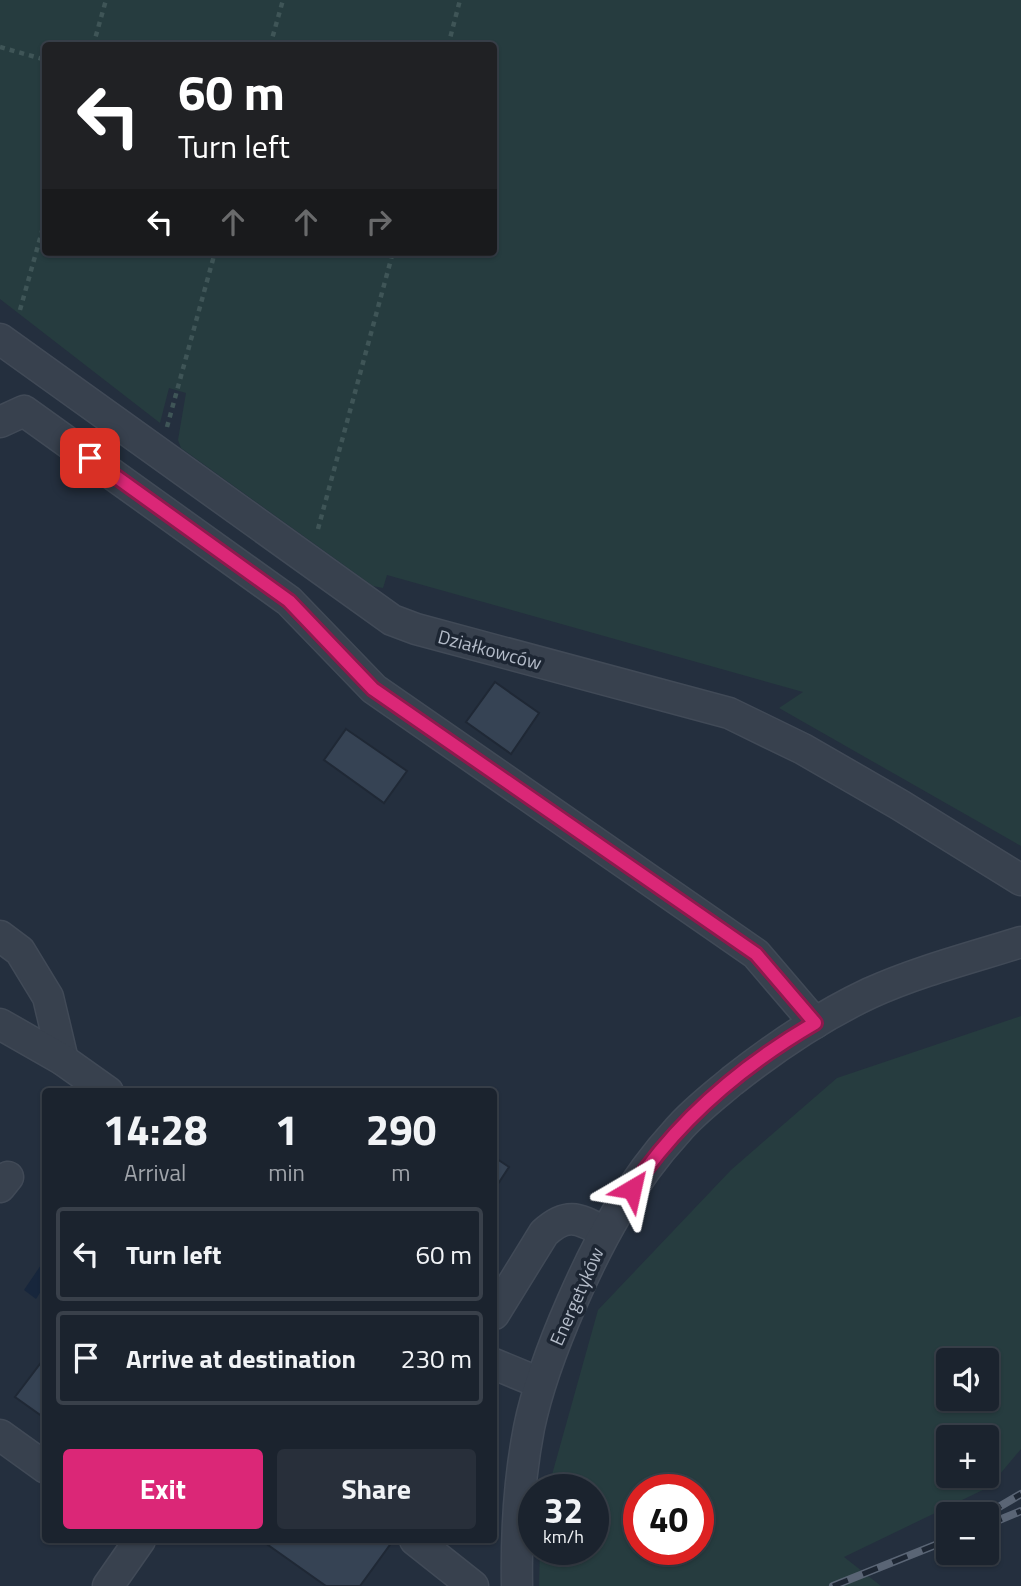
<!DOCTYPE html>
<html lang="en">
<head>
<meta charset="utf-8">
<style>
  body { margin:0; font-family:"Titillium Web",sans-serif; background:#282f3a; color:#f1f3f6; height:100vh; display:flex; flex-direction:column; font-size:26px; white-space:nowrap }
  * { box-sizing:border-box; margin:0 }
  p { font-size:23px; color:#a0a4aa }
  .icon { flex:none; width:38px; height:38px; fill:none; stroke:currentColor; stroke-width:2; stroke-linecap:round; stroke-linejoin:round }
  .map { position:relative; flex:1; overflow:hidden }
  .details { position:absolute; left:42px; top:1088px; width:455px; height:455px; display:flex; flex-direction:column; background:#1b232e; border-radius:7px; box-shadow:0 2px 5px #0004,0 0 0 2px #39404a }
  .details>* { flex:none }
  .hud { position:absolute; left:42px; top:42px; width:455px; height:214px; border-radius:7px; box-shadow:0 2px 5px #0004,0 0 0 2px #39404a; background:#202124; color:#fff; overflow:hidden }
  .buttons { position:absolute; left:936px; top:1348px; display:grid; gap:14px }
  .buttons a { display:grid; place-items:center; width:63px; height:63px; border-radius:7px; background:#1b232e; box-shadow:0 2px 5px #0004,0 0 0 2px #39404a; font-size:35px }
  .speed { position:absolute; left:518px; top:1474px; display:flex; gap:14px; font-size:35px; font-weight:700; text-align:center }
  .speed>* { display:grid; place-content:center; width:91px; height:91px; border-radius:50%; background:#1b232e; box-shadow:0 2px 5px #0004,0 0 0 2px #39404a; line-height:1 }
  .speed small { font-size:18px; font-weight:400 }
  .speed .limit { border:10px solid #d22; background:#fff; color:#111 }
  .pin { position:absolute; display:grid; place-items:center; width:60px; height:60px; color:#fff; margin:-30px; border-radius:14px; box-shadow:0 4px 10px #0006 }
  .me { position:absolute; width:77px; margin:-38px; rotate:36deg; stroke-linejoin:round; filter:drop-shadow(0 0 5px #0008) }
  .turn { display:flex; align-items:center; gap:24px; height:147px; padding:0 21px; font-size:32px }
  .turn .icon { width:91px; height:91px; stroke-width:2.5 }
  .turn b { display:block; font-size:49px; line-height:60px }
  .lanes { display:flex; align-items:center; height:66px; padding:0 21px; background:#0003; justify-content:center; gap:35px; direction:ltr }
  .lanes .off { opacity:.35 }
  .eta { display:flex; justify-content:space-evenly; align-items:center; height:119px; text-align:center }
  .eta b { font-size:42px; font-weight:700; line-height:49px }
  .button { display:flex; gap:14px; margin-top:auto; padding:14px 21px }
  .button a { flex:1; height:80px; border-radius:7px; background:#db2777; color:#fff; font-size:28px; font-weight:700; line-height:80px; text-align:center }
  .button a+a { background:#282f3a; color:#f1f3f6 }
  ul { padding:0; list-style:none }
  li { display:flex; align-items:center; gap:21px; height:94px; margin:0 14px 10px; padding:0 7px; border:4px solid #39404a; border-radius:7px }
  li div { flex:1 }
  li b { display:block; font-size:26px }
  li em { font-style:normal }
  .map>svg:first-child { display:block }
  .green { fill:#263c3f; fill-rule:evenodd }
  .water { fill:#17263c }
  .building { fill:#364354; stroke:#1f2835; stroke-width:2 }
  .lines { fill:none; stroke-linecap:round; stroke-linejoin:round }
  .minor-casing { stroke:#414a57; stroke-width:33 }
  .path { stroke:#3f5557; stroke-width:4.5; stroke-dasharray:5 5; stroke-linecap:butt }
  .minor { stroke:#38414e; stroke-width:30 }
  .rail-casing { stroke:#5a6575; stroke-width:8 }
  .rail { stroke:#1d2633; stroke-width:5; stroke-dasharray:16; stroke-linecap:butt }
  .route-casing { stroke:#8e194d; stroke-width:18 }
  .route { stroke:#db2777; stroke-width:12 }
  .labels { text-anchor:middle; dominant-baseline:central; stroke-width:7; stroke-linejoin:round; paint-order:stroke }
  .street-label { font-size:19px; fill:#b4bcc9; stroke:#1d2633 }
</style>
</head>
<body>
<div class="map">
<svg width="1021" height="1586" viewBox="0 0 1021 1586">
  <rect width="100%" height="100%" fill="#242f3e"/>
  <!-- green -->
  <g class="green">
    <path d="M0,0H1021V846L779,708L803,692L387,575L383,588L373,586L181,448L178,440L186,393L169,388L160,423L0,299ZM46,46H494V252H46Z"/>
    <path d="M1021,1016V1449L989,1487L844,1557L881,1586H539L540,1549H593V1489H548L598,1310L731,1170L837,1078ZM948,1360H987V1398H948ZM948,1437H987V1475H948ZM698,1489V1549H639V1489Z"/>
  </g>
  <!-- water -->
  <path class="water" d="M45,1259V1285L36,1299L24,1290Z"/>
  <!-- building -->
  <g class="building">
    <path d="M495,682L539,713L511,754L466,722Z"/>
    <path d="M346,729L407,771L384,803L324,760Z"/>
    <path d="M494,1157L509,1167L494,1190Z"/>
    <path d="M46,1356V1419L15,1397Z"/>
    <path d="M261,1540H389L392,1542L360,1586H326Z"/>
  </g>
  <g class="lines">
    <defs>
      <g id="minor">
        <path d="M0,339L392,620L416,629L729,713L803,749L900,805L1021,880"/>
        <path d="M0,422L24,411L289,601L374,689L756,954L815,1023"/>
        <path d="M0,936L20,951L48,997L63,1060"/>
        <path d="M0,1024L63,1060L108,1092"/>
        <path d="M0,1187L8,1177"/>
        <path d="M494,1314L544,1233C568,1211 579,1219 605,1232"/>
        <path d="M494,1364L540,1383"/>
        <path d="M0,1435L46,1468"/>
        <path d="M415,1540L473,1586"/>
        <path d="M108,1586L140,1540"/>
        <path d="M517,1586C516,1533 519,1480 529,1428C538,1384 554,1343 572,1302C599,1240 631,1181 677,1131C693,1112 713,1097 732,1081C775,1047 821,1016 870,993C919,971 970,958 1021,942"/>
      </g>
    </defs>
    <!-- minor casing -->
    <use href="#minor" class="minor-casing"/>
    <!-- path -->
    <g class="path">
      <path d="M93,46L106,0"/>
      <path d="M270,46L283,0"/>
      <path d="M448,46L460,0"/>
      <path d="M0,47L46,60"/>
      <path d="M20,310L46,217"/>
      <path d="M167,427L215,252"/>
      <path d="M318,529L393,252"/>
    </g>
    <!-- minor -->
    <use href="#minor" class="minor"/>
    <defs>
      <g id="rail">
        <path d="M987,1514L1021,1494"/>
        <path d="M987,1525L1021,1511"/>
        <path d="M833,1586L948,1540"/>
      </g>
    </defs>
    <!-- rail casing -->
    <use href="#rail" class="rail-casing"/>
    <!-- rail -->
    <use href="#rail" class="rail"/>
  </g>
  <g class="lines">
    <defs>
      <path id="route" d="M90,458L289,601L373,689L756,954L815,1023C743,1065 678,1120 632,1189"/>
    </defs>
    <!-- route casing -->
    <use href="#route" class="route-casing"/>
    <!-- route -->
    <use href="#route" class="route"/>
  </g>
  <g class="labels">
    <!-- street labels -->
    <g class="street-label">
      <text transform="translate(490 649) rotate(15)">Działkowców</text>
      <text transform="translate(576 1296) rotate(-66)">Energetyków</text>
    </g>
  </g>
</svg>
<div class="buttons">
<a><svg class="icon" aria-label="sound" viewBox="0 0 24 24"><path d="M4 9h4l5-4v14l-5-4H4zM17 9q2 3 0 6"/></svg></a>
<a>+</a>
<a>−</a>
</div>
<div class="speed"><div>32<small>km/h</small></div><div class="limit">40</div></div>
<div class="pin" style="left:90px;top:458px;background:#d93025"><svg class="icon" aria-label="arrive" viewBox="0 0 24 24"><path d="M6 21V4h12l-3 4 3 4H6"/></svg></div>
<svg class="me" style="left:632px;top:1189px" viewBox="-20 -20 40 40"><path d="M0-17L14 15 0 8-14 15z" fill="#db2777" stroke="#fff" stroke-width="4"/></svg>
<div class="hud">
<div class="turn"><svg class="icon" aria-label="left" viewBox="0 0 24 24"><path d="M17 20v-9H6M10 6l-5 5 5 5"/></svg><div><b>60 m</b>Turn left</div></div>
<div class="lanes"><svg class="icon" aria-label="left" viewBox="0 0 24 24"><path d="M17 20v-9H6M10 6l-5 5 5 5"/></svg><svg class="icon off" aria-label="ahead" viewBox="0 0 24 24"><path d="M12 20V5M6 11l6-6 6 6"/></svg><svg class="icon off" aria-label="ahead" viewBox="0 0 24 24"><path d="M12 20V5M6 11l6-6 6 6"/></svg><svg class="icon off" aria-label="right" viewBox="0 0 24 24"><path d="M7 20v-9h11M14 6l5 5-5 5"/></svg></div>
</div>
<section class="details">
<div class="eta">
<div><b>14:28</b><p>Arrival</p></div>
<div><b>1</b><p>min</p></div>
<div><b>290</b><p>m</p></div>
</div>
<ul>
<li><svg class="icon" aria-label="left" viewBox="0 0 24 24"><path d="M17 20v-9H6M10 6l-5 5 5 5"/></svg><div><b>Turn left</b></div><em>60 m</em></li>
<li><svg class="icon" aria-label="arrive" viewBox="0 0 24 24"><path d="M6 21V4h12l-3 4 3 4H6"/></svg><div><b>Arrive at destination</b></div><em>230 m</em></li>
</ul>
<div class="button"><a>Exit</a><a>Share</a></div>
</section>
</div>
</body>
</html>
